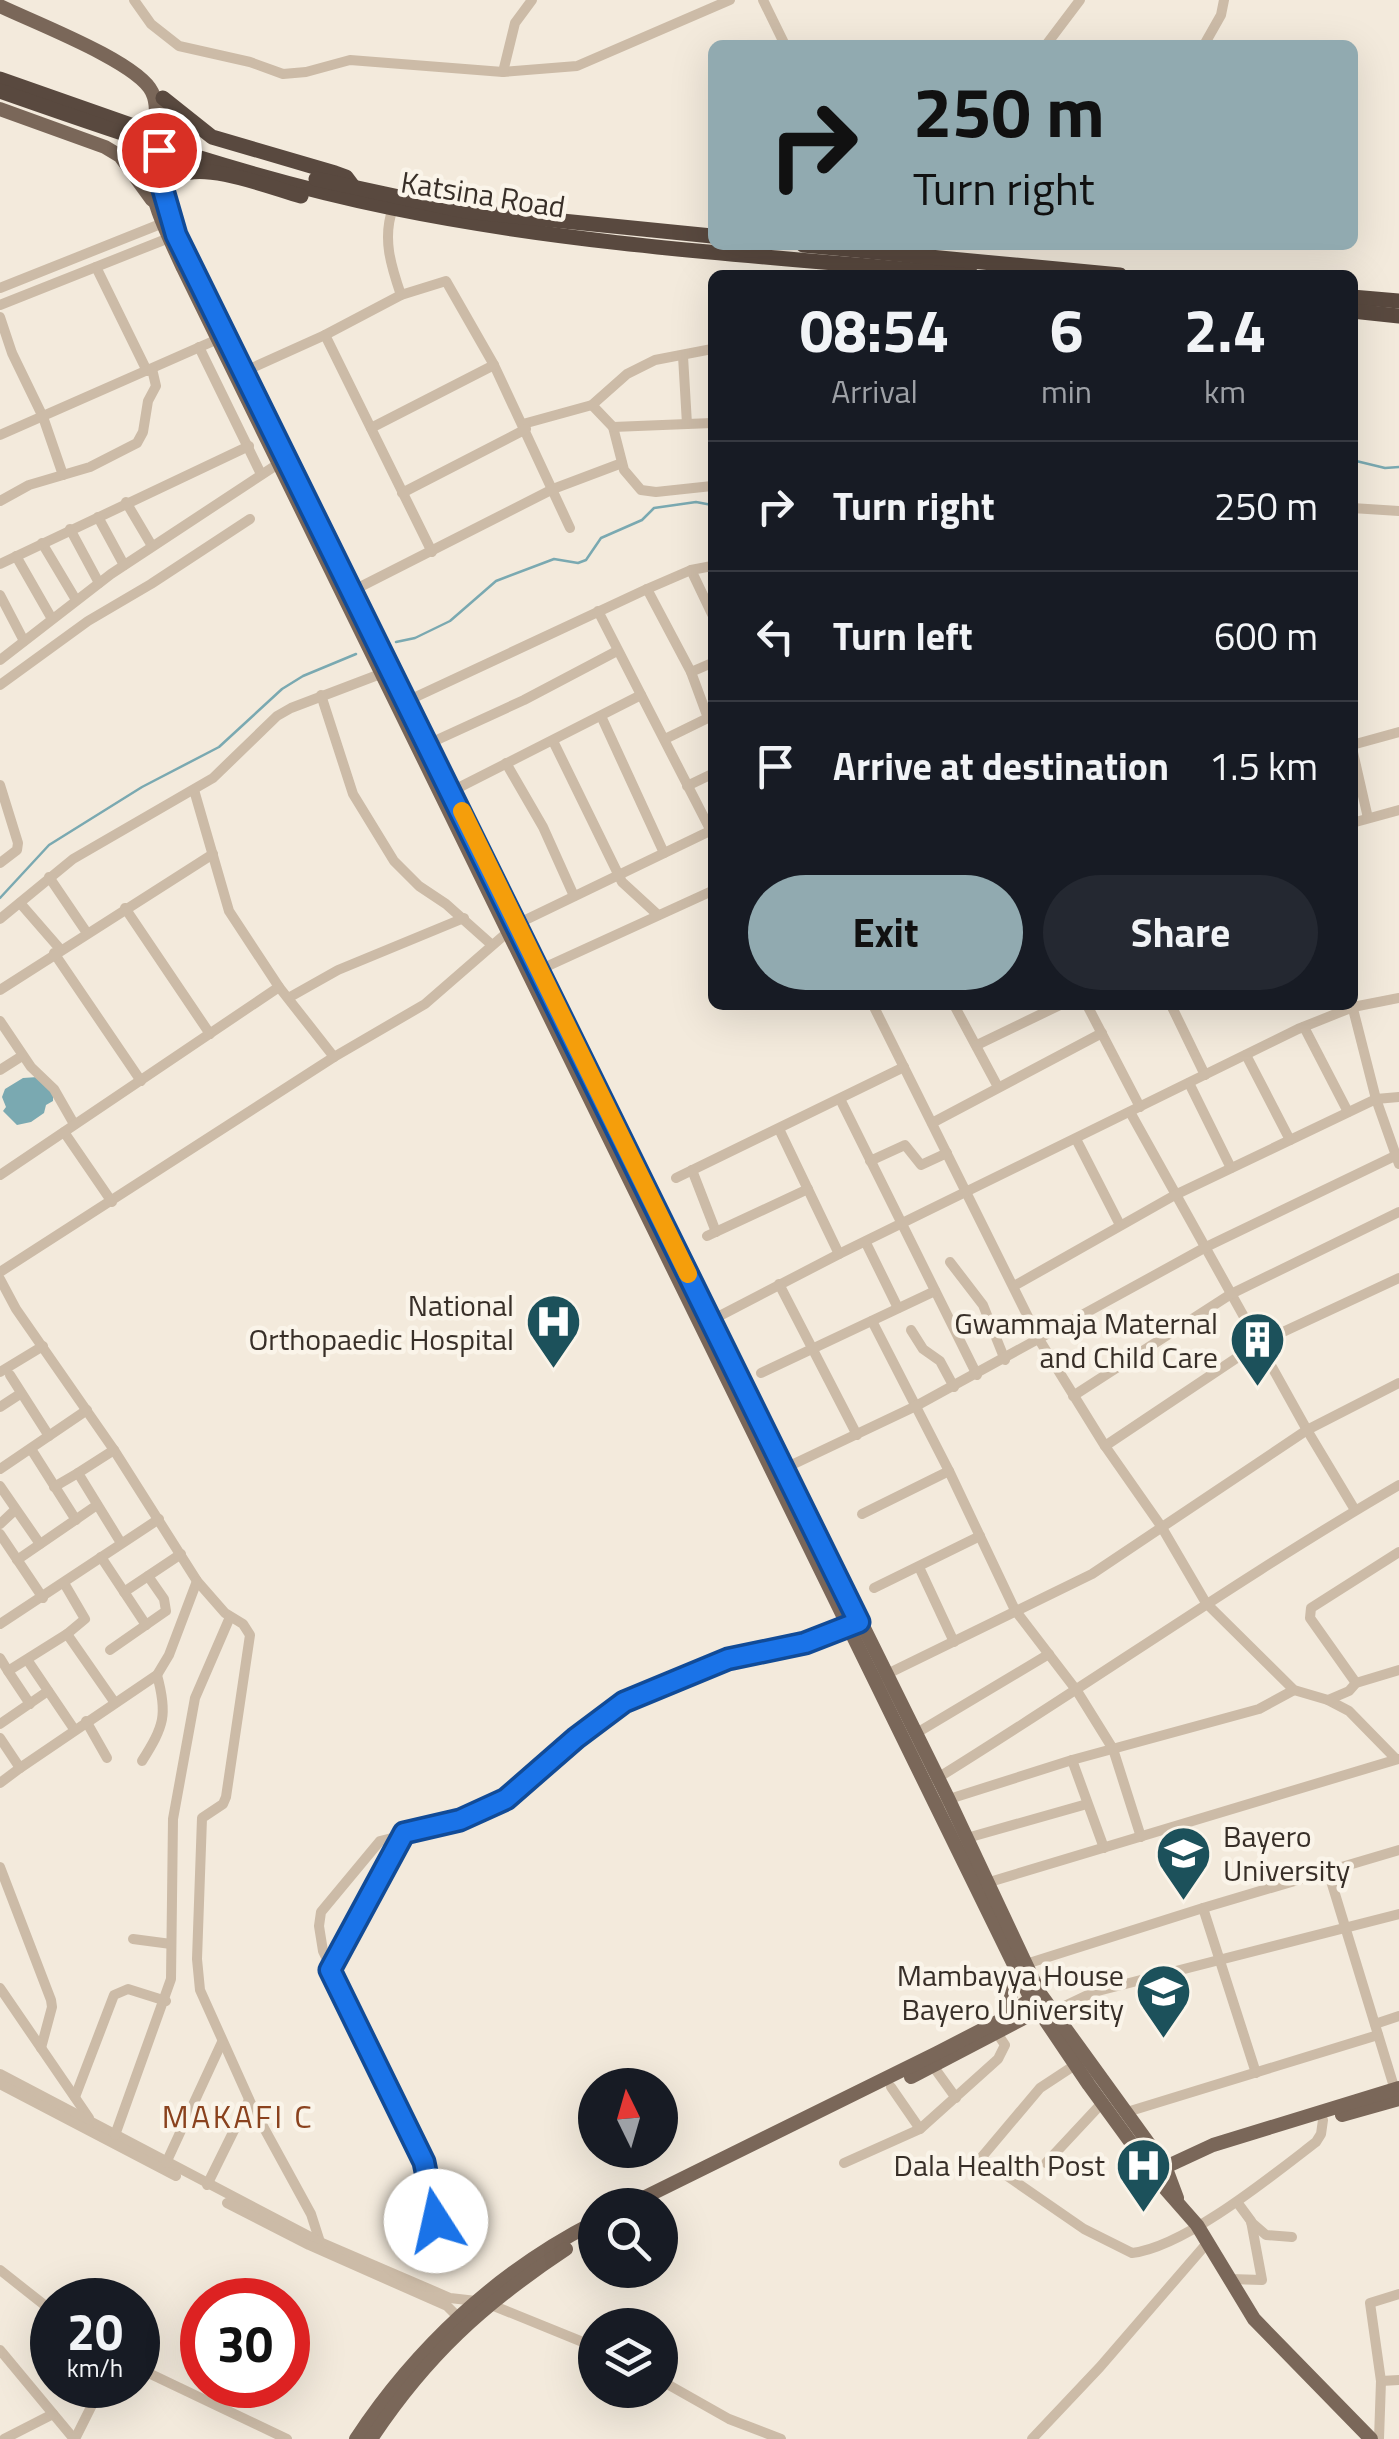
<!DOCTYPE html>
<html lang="en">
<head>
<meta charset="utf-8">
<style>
  body { margin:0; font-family:"Titillium Web",sans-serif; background:#242831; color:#f1f3f6; height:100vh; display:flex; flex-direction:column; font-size:38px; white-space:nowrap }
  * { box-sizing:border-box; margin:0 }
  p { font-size:32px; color:#9ea1a6 }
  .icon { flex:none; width:55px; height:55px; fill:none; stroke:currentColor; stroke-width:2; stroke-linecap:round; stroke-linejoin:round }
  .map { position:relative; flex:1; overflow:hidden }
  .details { position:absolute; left:708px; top:270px; width:650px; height:740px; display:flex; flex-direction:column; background:#171b24; border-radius:15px; box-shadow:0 10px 40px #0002 }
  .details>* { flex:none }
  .guide { position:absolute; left:708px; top:40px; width:650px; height:210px; border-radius:15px; box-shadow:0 10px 40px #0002; background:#91aab0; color:#111; overflow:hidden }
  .needle { width:65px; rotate:355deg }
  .buttons { position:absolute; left:578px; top:2068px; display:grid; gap:20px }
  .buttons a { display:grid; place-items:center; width:100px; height:100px; border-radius:50%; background:#171b24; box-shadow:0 10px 40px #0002; font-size:50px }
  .speed { position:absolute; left:30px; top:2278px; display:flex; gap:20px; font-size:50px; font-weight:700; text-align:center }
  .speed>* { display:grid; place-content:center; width:130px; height:130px; border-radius:50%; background:#171b24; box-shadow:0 10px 40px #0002; line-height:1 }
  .speed small { font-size:25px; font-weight:400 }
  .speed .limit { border:15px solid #d22; background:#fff; color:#111 }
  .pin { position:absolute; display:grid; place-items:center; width:85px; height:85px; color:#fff; margin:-42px; border:5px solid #fff; border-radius:50%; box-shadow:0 2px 10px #0007 }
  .me { position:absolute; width:110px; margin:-55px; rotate:350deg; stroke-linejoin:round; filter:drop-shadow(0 0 8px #0008) }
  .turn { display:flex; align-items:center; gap:35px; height:210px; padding:0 40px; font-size:45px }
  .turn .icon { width:130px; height:130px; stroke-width:2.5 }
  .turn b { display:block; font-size:70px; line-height:85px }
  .eta { display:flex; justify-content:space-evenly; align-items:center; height:170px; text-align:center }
  .eta b { font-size:60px; font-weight:700; line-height:70px }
  .action { display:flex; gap:20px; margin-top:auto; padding:20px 40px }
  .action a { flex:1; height:115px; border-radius:60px; background:#91aab0; color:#111; font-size:40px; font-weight:700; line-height:115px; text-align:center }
  .action a+a { background:#242831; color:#f1f3f6 }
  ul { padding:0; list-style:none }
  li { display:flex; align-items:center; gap:30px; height:130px; padding:0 40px; border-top:2px solid #363941 }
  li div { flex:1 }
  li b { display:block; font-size:38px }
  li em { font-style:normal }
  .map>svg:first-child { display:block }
  .water { fill:#7aa9b1 }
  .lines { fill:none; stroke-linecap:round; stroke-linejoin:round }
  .stream { stroke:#7aa9b1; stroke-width:2.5 }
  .minor { stroke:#ccbba7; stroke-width:10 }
  .major { stroke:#7a6759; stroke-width:14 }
  .highway { stroke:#59493f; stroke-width:15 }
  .route-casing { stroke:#114b97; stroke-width:25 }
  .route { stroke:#1a73e8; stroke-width:18 }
  .slow { stroke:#f59e0b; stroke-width:18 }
  .labels { text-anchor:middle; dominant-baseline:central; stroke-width:9; stroke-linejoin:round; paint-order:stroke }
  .street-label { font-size:30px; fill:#382f28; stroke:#faf4e9 }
  .poi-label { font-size:30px; fill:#382f28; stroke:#faf4e9; text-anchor:end }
  .neighbourhood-label { font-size:32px; letter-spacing:2.5px; fill:#8a421e; stroke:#faf4e9 }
</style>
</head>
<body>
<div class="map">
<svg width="1399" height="2439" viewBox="0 0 1399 2439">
  <rect width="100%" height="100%" fill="#f3eadc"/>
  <!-- water -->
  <path class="water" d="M38,1077L53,1093V1101L46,1105L44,1113L31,1122L17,1125L3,1111L6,1107L2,1097L5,1089L23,1078Z"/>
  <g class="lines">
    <!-- stream -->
    <g class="stream">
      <path d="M1352,460L1385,468L1399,467"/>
      <path d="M396,642L415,638L450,621L496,581L554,559L578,563L586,560L601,538L642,520L654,508L696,502L712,505"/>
      <path d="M0,898L49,845L142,787L219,747L282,689L303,676L356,654"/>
    </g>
    <!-- minor -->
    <g class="minor">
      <path d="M134,0L151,24L179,46L250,62L283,74L306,72L350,60L503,72L577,66L730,0"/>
      <path d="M763,0L785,45"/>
      <path d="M1046,45L1080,0"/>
      <path d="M1204,45L1221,15L1224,0"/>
      <path d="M503,72L515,23L532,0"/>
      <path d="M393,208C382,238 391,266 401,295"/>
      <path d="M96,267L147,371"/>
      <path d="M0,288L163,223"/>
      <path d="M0,305L169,238"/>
      <path d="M0,317L12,353L43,417L63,475"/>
      <path d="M325,335L432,552"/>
      <path d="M199,347L261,474"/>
      <path d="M683,356L687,424"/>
      <path d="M243,372L325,335L401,295L446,281L494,365L570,528"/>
      <path d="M592,405L613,427L624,470L641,490L656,492L712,486"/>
      <path d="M523,424L592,405L627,374L655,360L712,349"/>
      <path d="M613,427L712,423"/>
      <path d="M371,428L494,365"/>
      <path d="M0,435L218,339"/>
      <path d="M402,493L526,429"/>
      <path d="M0,501L29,485L90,467L137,443L143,432L148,401L156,386L152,369"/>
      <path d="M126,502L152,546"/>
      <path d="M1352,508L1399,511"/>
      <path d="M98,517L124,565"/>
      <path d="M70,529L99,583"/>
      <path d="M42,543L76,600"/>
      <path d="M16,556L52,619"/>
      <path d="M0,564L249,446"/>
      <path d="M691,570L712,614"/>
      <path d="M647,589L691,672"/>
      <path d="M352,591L553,489L622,463"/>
      <path d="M0,595L24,641"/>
      <path d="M598,611L711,831"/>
      <path d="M0,660L111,574L281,462"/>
      <path d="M0,685L88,621L151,584L250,519"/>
      <path d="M321,695L353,794L394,861L419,886L446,904L492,945"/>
      <path d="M407,701L647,589L691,570L712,566"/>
      <path d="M601,716L664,853"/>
      <path d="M708,718L691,672L712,663"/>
      <path d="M665,739L712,716"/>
      <path d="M553,741L622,882L658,915"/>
      <path d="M428,744L524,700L617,651"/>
      <path d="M1352,745L1399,732"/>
      <path d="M1352,748L1368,818"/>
      <path d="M506,763L543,827L574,896"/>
      <path d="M0,785L18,843L17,850L0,863"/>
      <path d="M687,786L712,774"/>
      <path d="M194,790L229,911L279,987L334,1057"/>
      <path d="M452,791L641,695"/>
      <path d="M1352,823L1399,810"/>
      <path d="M49,877L87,933"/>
      <path d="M20,903L60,949"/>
      <path d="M125,908L210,1034"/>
      <path d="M0,919L73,859L213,778L277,716L291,708L383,673"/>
      <path d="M54,953L141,1081"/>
      <path d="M539,970L712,891"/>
      <path d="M0,990L213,854"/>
      <path d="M290,997L338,970L464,918"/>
      <path d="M873,1005L1040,1341L1105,1446L1161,1526L1206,1603L1294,1690L1328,1700L1349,1711L1396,1759"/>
      <path d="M954,1005L998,1087"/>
      <path d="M1087,1005L1140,1107"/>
      <path d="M1171,1005L1205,1075"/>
      <path d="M1352,1005L1376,1099L1399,1164"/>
      <path d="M0,1021L31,1067L54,1089L74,1124"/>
      <path d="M1304,1027L1348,1112"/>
      <path d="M977,1045L1060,1005"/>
      <path d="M1246,1055L1290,1140"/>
      <path d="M0,1070L22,1056"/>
      <path d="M1189,1083L1231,1168"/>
      <path d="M840,1099L977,1375"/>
      <path d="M1130,1112L1307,1430L1355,1510"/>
      <path d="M932,1123L1102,1033"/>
      <path d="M779,1129L839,1254"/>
      <path d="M64,1132L112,1202"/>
      <path d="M1076,1139L1120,1225"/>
      <path d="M870,1161L905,1145L921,1165L947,1153"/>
      <path d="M692,1170L716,1232"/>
      <path d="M0,1175L279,987"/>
      <path d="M676,1178L904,1067"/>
      <path d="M707,1236L808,1189"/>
      <path d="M866,1243L898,1308"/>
      <path d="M950,1262L983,1305L1005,1360"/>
      <path d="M0,1272L334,1057L425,1004L517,924L712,830"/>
      <path d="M0,1279L16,1309L114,1450L197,1581L225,1613L243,1624L250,1635L226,1797L223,1804L202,1818L197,1959L200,1990L253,2108L311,2214L320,2242"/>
      <path d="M779,1284L857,1435"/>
      <path d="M1014,1286L1175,1195L1376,1099L1399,1097"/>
      <path d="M872,1321L949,1471L1015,1610L1077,1691L1113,1749L1141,1837"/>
      <path d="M706,1323L839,1254L1298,1029L1353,1007L1399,998"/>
      <path d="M911,1330L923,1349L940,1361L954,1387"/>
      <path d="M0,1372L43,1346"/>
      <path d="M761,1373L935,1291"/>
      <path d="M10,1375L49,1436"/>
      <path d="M1073,1396L1231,1294L1399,1212"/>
      <path d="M0,1407L20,1394"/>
      <path d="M1105,1446L1259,1343L1399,1278"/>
      <path d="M31,1449L76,1520"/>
      <path d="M114,1450L78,1473L121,1543"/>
      <path d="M0,1469L87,1410"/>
      <path d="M781,1470L916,1406L1206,1247L1399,1154"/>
      <path d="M0,1486L40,1544"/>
      <path d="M54,1487L78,1473"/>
      <path d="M862,1514L949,1471"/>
      <path d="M0,1524L15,1510"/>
      <path d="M0,1534L43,1598"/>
      <path d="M101,1557L146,1625"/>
      <path d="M17,1560L97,1505"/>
      <path d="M919,1567L954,1642"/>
      <path d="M64,1583L85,1619L67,1634"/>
      <path d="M874,1588L980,1536"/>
      <path d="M124,1592L181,1554"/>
      <path d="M0,1624L159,1519"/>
      <path d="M110,1650L166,1611L164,1599L148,1576"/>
      <path d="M0,1658L8,1671L67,1634L115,1703"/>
      <path d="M28,1661L74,1729"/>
      <path d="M8,1671L30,1704"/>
      <path d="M881,1677L1092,1574L1307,1430L1399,1383"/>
      <path d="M1356,1683L1310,1618L1311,1608L1399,1552"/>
      <path d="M1328,1700L1349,1691L1356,1683L1399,1670"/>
      <path d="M86,1721L107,1758"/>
      <path d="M0,1724L48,1691"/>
      <path d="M915,1734L1049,1654"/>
      <path d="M0,1738L20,1768L157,1675L169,1655L197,1581"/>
      <path d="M1072,1760L1104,1848"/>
      <path d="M142,1761C164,1726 168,1715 157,1675"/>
      <path d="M936,1779C1091,1683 1241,1577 1399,1485"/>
      <path d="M0,1783L20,1768"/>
      <path d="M943,1801L1072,1760L1259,1709L1294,1690"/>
      <path d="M967,1838L1087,1804"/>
      <path d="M0,1867L51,2000L52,2007L41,2048"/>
      <path d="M1328,1871L1395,2090"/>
      <path d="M983,1884L1398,1759"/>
      <path d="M1203,1908L1256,2073"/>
      <path d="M133,1939L171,1944"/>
      <path d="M1026,1964L1203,1908L1399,1850"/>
      <path d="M330,1970L404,1833"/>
      <path d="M0,1988L89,2118"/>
      <path d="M1052,2012L1094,1992L1399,1914"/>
      <path d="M1375,2024L1399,2016"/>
      <path d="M1075,2065L1040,2088L981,2158L1084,2229L1132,2253C1185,2247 1273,2175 1316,2142L1321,2134L1323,2120"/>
      <path d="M933,2066L956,2098"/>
      <path d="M0,2074L320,2242L450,2298L476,2301"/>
      <path d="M0,2084L176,2176"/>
      <path d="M891,2087L920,2129"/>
      <path d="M75,2097L114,1995L128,1989L166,2001"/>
      <path d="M1127,2112L1378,2035"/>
      <path d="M115,2135L171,1979L173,1819L195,1698L230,1617"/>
      <path d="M166,2163L222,2042"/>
      <path d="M844,2163L920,2129L998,2059L1005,2045L997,2033"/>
      <path d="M1046,2163L1102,2103"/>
      <path d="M207,2185L249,2100"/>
      <path d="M227,2203L309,2245L447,2306L458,2317"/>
      <path d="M1251,2222L1266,2235L1292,2237"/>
      <path d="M434,2227V2198L425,2161L323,1951L319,1926L321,1912L380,1841L460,1821L487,1810L506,1799L611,1710L655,1688L728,1659L805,1643L854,1624"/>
      <path d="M0,2270L52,2311"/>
      <path d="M1230,2279L1262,2280L1251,2221L1237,2202"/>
      <path d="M489,2304L595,2347"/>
      <path d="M0,2350L74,2439"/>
      <path d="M138,2368L287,2439"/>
      <path d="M660,2380L729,2419L781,2439"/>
      <path d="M1381,2381L1370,2303L1399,2294"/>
      <path d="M4,2439L53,2414"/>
      <path d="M75,2439L102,2385"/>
      <path d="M1032,2439L1100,2367L1208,2242"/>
      <path d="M1379,2439L1381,2381L1399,2380"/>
    </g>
    <!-- major -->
    <g class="major">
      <path d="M0,6C33,22 138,62 152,92C163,115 147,142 148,167C151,203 168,235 183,268L1017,1971L1031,1999L1089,2085L1161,2184L1197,2225L1254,2319L1371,2439"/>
      <path d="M0,109L105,147L120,156L152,200"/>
      <path d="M164,199L159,150L165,112"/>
      <path d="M253,391L327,542"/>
      <path d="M415,718L536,963"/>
      <path d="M567,1027L948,1798L1039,1992L1165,2166L1177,2198"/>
      <path d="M1005,2018L1017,1971"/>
      <path d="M911,2077L1047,2006"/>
      <path d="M1342,2115L1399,2099"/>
      <path d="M1159,2170L1213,2145L1399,2088"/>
      <path d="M629,2205L937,2053L1005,2018L1037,1994"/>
      <path d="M356,2439C416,2348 497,2272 595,2222"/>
      <path d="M371,2439C426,2356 483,2304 566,2249"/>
    </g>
    <!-- highway -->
    <g class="highway">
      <path d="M0,79L131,125"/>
      <path d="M0,91C128,136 259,181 392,208C582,247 779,257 972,275"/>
      <path d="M163,98L212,137L335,173L346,177L352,185"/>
      <path d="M316,179L464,211L712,236"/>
      <path d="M163,194C167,187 171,180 178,176C205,161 272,188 301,196"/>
      <path d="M803,245L1120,275"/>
      <path d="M1352,297L1399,301"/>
      <path d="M1352,311L1399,316"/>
    </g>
  </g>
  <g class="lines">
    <defs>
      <path id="route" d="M159,150L161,183L176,235L859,1622L805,1643L728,1659L624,1702L576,1738L506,1799L460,1820L404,1833L330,1970L424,2162L436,2221"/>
    </defs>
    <!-- route casing -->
    <use href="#route" class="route-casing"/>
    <!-- route -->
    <use href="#route" class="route"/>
    <!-- slow -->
    <path class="slow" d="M462,811L688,1274"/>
  </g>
  <!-- icons -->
  <defs>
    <symbol id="hospital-pin" viewBox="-11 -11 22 30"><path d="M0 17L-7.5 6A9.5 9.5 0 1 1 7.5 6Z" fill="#1c515b" stroke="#faf4e9"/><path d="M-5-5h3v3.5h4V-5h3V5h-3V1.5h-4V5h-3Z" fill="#fff"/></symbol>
    <symbol id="building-pin" viewBox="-11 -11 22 30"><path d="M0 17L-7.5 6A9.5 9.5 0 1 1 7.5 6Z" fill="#1c515b" stroke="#faf4e9"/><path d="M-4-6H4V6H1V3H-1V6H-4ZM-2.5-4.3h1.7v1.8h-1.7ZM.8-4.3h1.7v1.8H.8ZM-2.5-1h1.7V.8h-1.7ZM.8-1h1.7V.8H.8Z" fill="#fff"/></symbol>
    <symbol id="university-pin" viewBox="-11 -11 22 30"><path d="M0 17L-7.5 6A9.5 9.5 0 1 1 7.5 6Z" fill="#1c515b" stroke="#faf4e9"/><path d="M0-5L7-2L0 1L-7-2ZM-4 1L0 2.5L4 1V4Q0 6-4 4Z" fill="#fff"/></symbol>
  </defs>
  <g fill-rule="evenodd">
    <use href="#hospital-pin" x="522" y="1290" width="63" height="86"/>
    <use href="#building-pin" x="1226" y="1308" width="63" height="86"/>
    <use href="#university-pin" x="1152" y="1822" width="63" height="86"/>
    <use href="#university-pin" x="1132" y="1960" width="63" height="86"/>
    <use href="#hospital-pin" x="1112" y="2134" width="63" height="86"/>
  </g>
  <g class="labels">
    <!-- street labels -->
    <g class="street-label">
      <text transform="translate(483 194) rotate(9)">Katsina Road</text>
    </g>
    <!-- poi labels -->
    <g class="poi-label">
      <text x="514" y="1305">National<tspan x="514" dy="34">Orthopaedic Hospital</tspan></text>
      <text x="1218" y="1323">Gwammaja Maternal<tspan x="1218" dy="34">and Child Care</tspan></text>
      <text x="1223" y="1836" text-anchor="start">Bayero<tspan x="1223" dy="34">University</tspan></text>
      <text x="1124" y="1975">Mambayya House<tspan x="1124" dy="34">Bayero University</tspan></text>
      <text x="1105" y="2165">Dala Health Post</text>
    </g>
    <!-- neighbourhood labels -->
    <g class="neighbourhood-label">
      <text x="238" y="2116">MAKAFI C</text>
    </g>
  </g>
</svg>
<div class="buttons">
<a><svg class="needle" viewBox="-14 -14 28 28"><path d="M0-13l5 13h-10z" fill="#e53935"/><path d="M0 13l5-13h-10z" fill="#9ea1a6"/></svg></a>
<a><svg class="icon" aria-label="search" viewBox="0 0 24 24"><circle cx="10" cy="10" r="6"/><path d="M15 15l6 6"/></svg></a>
<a><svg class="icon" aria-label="layers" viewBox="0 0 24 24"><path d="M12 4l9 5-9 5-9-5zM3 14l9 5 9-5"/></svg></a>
</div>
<div class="speed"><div>20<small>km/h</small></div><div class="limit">30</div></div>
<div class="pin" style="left:159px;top:150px;background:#d93025"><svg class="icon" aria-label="arrive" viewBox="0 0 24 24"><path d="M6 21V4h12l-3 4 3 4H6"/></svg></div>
<svg class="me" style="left:436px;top:2221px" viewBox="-20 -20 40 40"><circle r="19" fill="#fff"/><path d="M0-13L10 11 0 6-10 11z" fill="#1a73e8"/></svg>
<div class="guide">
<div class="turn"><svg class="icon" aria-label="right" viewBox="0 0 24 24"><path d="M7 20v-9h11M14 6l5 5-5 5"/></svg><div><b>250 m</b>Turn right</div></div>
</div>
<section class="details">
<div class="eta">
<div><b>08:54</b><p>Arrival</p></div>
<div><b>6</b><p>min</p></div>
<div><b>2.4</b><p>km</p></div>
</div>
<ul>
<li><svg class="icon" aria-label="right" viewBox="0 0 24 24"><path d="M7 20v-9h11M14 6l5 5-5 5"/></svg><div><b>Turn right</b></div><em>250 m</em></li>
<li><svg class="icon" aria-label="left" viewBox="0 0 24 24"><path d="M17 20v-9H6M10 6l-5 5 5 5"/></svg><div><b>Turn left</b></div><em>600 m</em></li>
<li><svg class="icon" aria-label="arrive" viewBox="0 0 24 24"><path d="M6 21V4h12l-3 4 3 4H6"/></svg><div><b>Arrive at destination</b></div><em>1.5 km</em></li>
</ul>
<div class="action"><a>Exit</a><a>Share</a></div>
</section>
</div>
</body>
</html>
